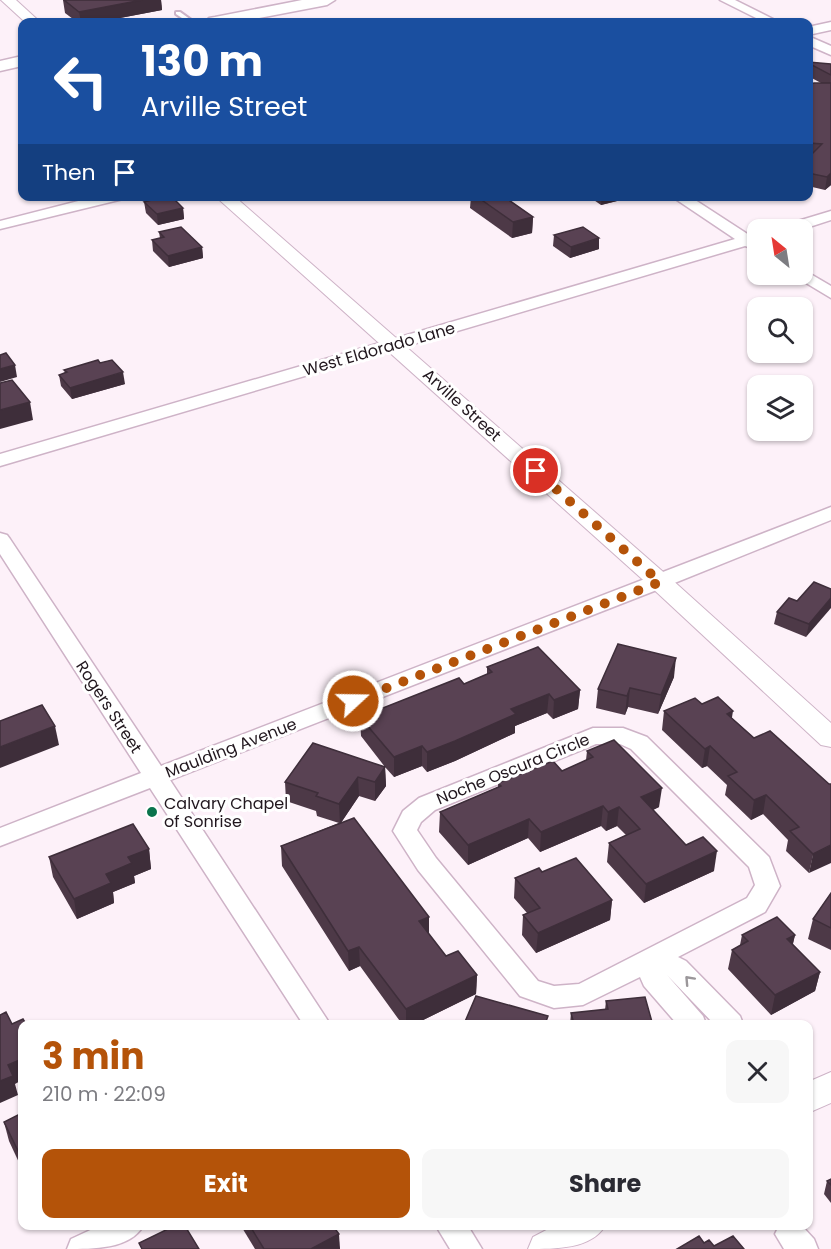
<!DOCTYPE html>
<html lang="en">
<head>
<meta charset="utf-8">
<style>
  body { margin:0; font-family:Poppins,sans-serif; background:#f7f7f7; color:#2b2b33; height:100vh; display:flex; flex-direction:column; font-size:22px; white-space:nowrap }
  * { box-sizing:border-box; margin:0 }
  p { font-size:20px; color:#7c7c81 }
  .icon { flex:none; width:33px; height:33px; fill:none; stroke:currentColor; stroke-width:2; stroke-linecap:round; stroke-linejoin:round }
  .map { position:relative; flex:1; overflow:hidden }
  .sheet { position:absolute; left:18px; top:1020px; width:795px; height:210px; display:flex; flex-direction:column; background:#fff; border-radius:12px; box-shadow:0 2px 4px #0004 }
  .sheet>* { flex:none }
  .top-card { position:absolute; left:18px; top:18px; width:795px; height:183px; border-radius:12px; box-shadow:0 2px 4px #0004; background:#1a4fa0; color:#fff; overflow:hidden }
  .needle { width:39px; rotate:330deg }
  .fabs { position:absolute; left:747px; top:219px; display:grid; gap:12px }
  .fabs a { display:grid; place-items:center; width:66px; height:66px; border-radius:12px; background:#fff; box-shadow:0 2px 4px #0004; font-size:30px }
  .pin { position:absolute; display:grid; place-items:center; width:51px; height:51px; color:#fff; margin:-26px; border:3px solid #fff; border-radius:50%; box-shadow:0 2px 6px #0007 }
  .me { position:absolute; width:66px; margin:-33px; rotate:69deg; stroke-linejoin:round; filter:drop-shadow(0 0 4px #0008) }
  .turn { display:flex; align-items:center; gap:21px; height:126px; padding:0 24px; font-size:27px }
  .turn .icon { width:78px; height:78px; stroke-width:2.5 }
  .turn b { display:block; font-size:42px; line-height:51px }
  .then { display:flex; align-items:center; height:57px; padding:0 24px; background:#0003; gap:12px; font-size:22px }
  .round { display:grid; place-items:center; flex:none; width:63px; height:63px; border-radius:12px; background:#f7f7f7 }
  .overview { display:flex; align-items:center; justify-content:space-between; height:102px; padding:0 24px }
  h1 { font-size:36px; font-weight:700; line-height:45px; color:#b45309 }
  .cta { display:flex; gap:12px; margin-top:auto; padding:12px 24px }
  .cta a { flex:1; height:69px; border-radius:12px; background:#b45309; color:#fff; font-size:24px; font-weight:700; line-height:69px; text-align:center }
  .cta a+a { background:#f7f7f7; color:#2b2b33 }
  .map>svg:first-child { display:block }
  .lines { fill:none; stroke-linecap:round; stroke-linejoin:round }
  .service-casing { stroke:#ceb3c7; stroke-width:4 }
  .minor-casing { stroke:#ceb3c7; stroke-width:3 }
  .tertiary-casing { stroke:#ceb3c7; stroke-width:2 }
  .secondary-casing { stroke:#ceb3c7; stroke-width:3 }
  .service { fill:#fff; fill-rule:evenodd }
  .minor { fill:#fff; fill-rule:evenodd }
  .tertiary { fill:#fff; fill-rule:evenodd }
  .secondary { fill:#fff; fill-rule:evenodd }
  .wall { fill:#4d3947 }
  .shaded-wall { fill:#3e2e3a }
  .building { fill:#594253; stroke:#3e2e3a; stroke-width:1.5 }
  .oneway { stroke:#9b979a }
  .route { stroke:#b45309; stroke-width:10; stroke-dasharray:0 18 }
  .poi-dot { fill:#0b744d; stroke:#fff; stroke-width:2 }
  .labels { text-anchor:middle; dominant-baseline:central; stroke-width:6; stroke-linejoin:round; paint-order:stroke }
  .street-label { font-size:16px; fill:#21171e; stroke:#fff }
  .poi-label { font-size:16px; fill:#21171e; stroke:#fff; text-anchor:start }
</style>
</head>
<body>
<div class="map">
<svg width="831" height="1249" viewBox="0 0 831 1249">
  <rect width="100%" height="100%" fill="#fdf1f9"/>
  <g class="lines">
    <defs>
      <path id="service" d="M176,12H180L194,22H188L176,14Z"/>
      <g id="minor">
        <path d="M720,0H735L779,22H764Z"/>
        <path d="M831,22V30L808,35V27Z"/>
        <path d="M808,36L831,46V55L808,45Z"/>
        <path d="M98,196H125L123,199L0,229V221Z"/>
        <path d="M671,196H689L749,235L758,233V250L745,246L0,466V454L735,239Z"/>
        <path d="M831,211V220L800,230H776L778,227Z"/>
        <path d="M802,269L831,286V298L796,277L794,274H802Z"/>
        <path d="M831,507V520L667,586L170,780L330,1024H303L150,788L0,846V828L141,773L0,554V533L7,535L10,539L161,766Z"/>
        <path d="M593,728H623L647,737L769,857L780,886L765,912L678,957L686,961L740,1016L743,1024H714L667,975L703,1016L706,1024H677L644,986L640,977L583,1005L554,1008L520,996L418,870L393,831L403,811L419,798ZM596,744H620L631,749L749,867L755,885L747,898L579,984L554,986L538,981L436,858L417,830L421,822L435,810Z"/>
        <path d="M99,1226H143C130,1249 93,1249 67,1249L71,1239Z"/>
        <path d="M436,1226H468L482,1249H450Z"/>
        <path d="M779,1226H802L814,1239L818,1249H784L775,1234Z"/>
      </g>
      <g id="tertiary">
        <path d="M1,0H16L40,22H25Z"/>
        <path d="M215,196H234L669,577L831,723V747L821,745L651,587Z"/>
        <path d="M831,1072V1103L808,1113V1082Z"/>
        <path d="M554,1226H605C591,1249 556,1249 528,1249L533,1237Z"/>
      </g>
      <g id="secondary">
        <path d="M302,0H335L327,5L238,22H206L209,18L215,17Z"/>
        <path d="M22,56V66L0,71V61Z"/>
      </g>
    </defs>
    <!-- service casing -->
    <use href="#service" class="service-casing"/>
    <!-- minor casing -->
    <use href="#minor" class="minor-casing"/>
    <!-- tertiary casing -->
    <use href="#tertiary" class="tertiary-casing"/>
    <!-- secondary casing -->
    <use href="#secondary" class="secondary-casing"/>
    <!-- service -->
    <use href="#service" class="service"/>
    <!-- minor -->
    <use href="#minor" class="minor"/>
    <!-- tertiary -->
    <use href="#tertiary" class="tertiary"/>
    <!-- secondary -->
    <use href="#secondary" class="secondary"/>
  </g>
  <!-- wall -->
  <g class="wall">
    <path d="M63,0H161L162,10L99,22H77L65,13Z"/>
    <path d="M808,62L831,64V185L825,190L808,186V158L810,156H808V85L821,83L808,76Z"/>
    <path d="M471,196H503L533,217L532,233L512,238L470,208Z"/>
    <path d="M588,196H626L625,199L601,205Z"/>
    <path d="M144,202L183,208L184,219L158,225L146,213Z"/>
    <path d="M159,232L202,247L203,258L169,267L153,251L152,240L160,238Z"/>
    <path d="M554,235L599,249L570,258L553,246Z"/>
    <path d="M100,363L125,384L72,399L61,386L59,375L65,373L64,370Z"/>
    <path d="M831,589L806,637L774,624L777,612L797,601Z"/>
    <path d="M487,667L580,690L578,709L553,719L547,713L515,726V733L455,761L427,772L422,766L394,777L385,767L386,786L375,801L359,796L341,823L446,956L477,975L476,994L415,1024H402L360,966L349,971L282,866L281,846L339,823L317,816L316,811L286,801L285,782L385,767L361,736L360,717L464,684L487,674Z"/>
    <path d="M674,677L658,714L628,707L625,715L596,708L598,689Z"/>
    <path d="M702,704L732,718L754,738L829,784L809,873L786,851L788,840L763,814L751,820L725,795L727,785L707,766L702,768L662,730L664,711Z"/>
    <path d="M587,751L659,807L653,810L686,845L714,871L644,903L607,862L609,843L626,835L617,826L606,831L601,826L540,852L528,838L468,865L439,832L440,812L498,787V783L562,771L586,760Z"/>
    <path d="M149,849L151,869L134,876L135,883L113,892L114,903L77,919L53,877L49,857Z"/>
    <path d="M542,872L612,900L610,920L536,953L522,935L523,915L527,913L514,898L515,878Z"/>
    <path d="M831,893V950L808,939L813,919Z"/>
    <path d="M742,935H795L793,944L820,972L815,991L771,1015L728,969L732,950L740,945Z"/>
    <path d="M606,1001L652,1022L651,1024H570L571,1013L605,1010Z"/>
    <path d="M22,1113V1169L9,1141L4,1122Z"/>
    <path d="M831,1179V1203L824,1194L827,1181Z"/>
    <path d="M241,1226H333L340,1249H255Z"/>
  </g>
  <!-- shaded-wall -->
  <g class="shaded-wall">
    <path d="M142,0H161L162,10L99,22H81L79,12Z"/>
    <path d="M831,173V185L825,190L827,177Z"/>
    <path d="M602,196H626L625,199L601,205Z"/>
    <path d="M183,208L184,219L158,225L157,214Z"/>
    <path d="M533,217L532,233L512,238L513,222Z"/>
    <path d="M599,238V249L570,258L571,247Z"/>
    <path d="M202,247L203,258L169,267L168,256Z"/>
    <path d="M15,365L17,377L0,382V369Z"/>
    <path d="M123,372L125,384L72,399L70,388Z"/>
    <path d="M30,402L33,420L0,429V410Z"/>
    <path d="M831,598V608L806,637L809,624Z"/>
    <path d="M676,658L674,677L658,714L661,695Z"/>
    <path d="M630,688L628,707L625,715L627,696Z"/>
    <path d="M580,690L578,709L553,719L554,700Z"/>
    <path d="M549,694L547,713L515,726V733L455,761L427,772V752L511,709Z"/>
    <path d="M733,711L730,730L727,714Z"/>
    <path d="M55,726L59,745L0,768V747Z"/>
    <path d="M422,746V766L394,777V757Z"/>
    <path d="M710,746L707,766L702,768L705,749Z"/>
    <path d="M385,767L386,786L375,801V782Z"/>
    <path d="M358,777L359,796L340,824L339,804Z"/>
    <path d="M662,788L659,807L638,817L641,797Z"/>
    <path d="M766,795L763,814L751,820L754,800Z"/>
    <path d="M603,806L601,826L540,852L541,832Z"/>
    <path d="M619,807L617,826L606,831L608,812Z"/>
    <path d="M529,819L528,838L468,865V845Z"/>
    <path d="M831,845V863L809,873L813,854Z"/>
    <path d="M149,849L151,869L134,876L135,883L113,892L114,903L77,919L74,899L128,857Z"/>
    <path d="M717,851L714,871L644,903L646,884Z"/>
    <path d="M612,900L610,920L536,953L538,933Z"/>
    <path d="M429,917V936L419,921Z"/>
    <path d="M795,935L790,954L787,939Z"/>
    <path d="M359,947L360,966L349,971L348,951Z"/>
    <path d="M820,972L815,991L771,1015L775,995Z"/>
    <path d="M477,975L476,994L415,1024H406V1009Z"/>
    <path d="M22,1059V1080L15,1084L18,1095L0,1103V1081L8,1065Z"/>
    <path d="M339,1234L340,1249H311Z"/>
  </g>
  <!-- building -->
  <g class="building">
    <path d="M64,0H142L79,12Z"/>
    <path d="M808,62L831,64V75L808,63Z"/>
    <path d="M814,83H831V173L827,177L808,173V158L822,144L808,143V116L811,98H808V85Z"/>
    <path d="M167,196H171L183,208L157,214L144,202Z"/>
    <path d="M476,196H503L533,217L513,222Z"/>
    <path d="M181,227L202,247L168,256L152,240L164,237L159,232Z"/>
    <path d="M583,227L599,238L571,247L554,235Z"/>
    <path d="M6,353L15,365L0,369V355Z"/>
    <path d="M98,360L100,363L112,360L123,372L70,388L59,375L67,372L64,370Z"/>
    <path d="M12,380L30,402L0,410V383Z"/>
    <path d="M814,582L831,589V598L809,624L777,612L789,598L797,601Z"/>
    <path d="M618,644L676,658L661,695L630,688L627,696L598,689Z"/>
    <path d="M538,647L580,690L554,700L549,694L511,709L516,714L455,741L427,752L422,746L394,757L360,717L459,678L464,684L492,672L487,667Z"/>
    <path d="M718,697L733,711L727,714L754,738L770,731L829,784H831V845L813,854L790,831L799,827L766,795L754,800L728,776L737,772L710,746L705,749L664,711L695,698L702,704Z"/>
    <path d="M42,705L55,726L0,747V721Z"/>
    <path d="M614,740L662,788L641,797L686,845L703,837L717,851L646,884L609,843L640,829L619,807L608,812L603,806L541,832L529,819L468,845L440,812L501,786L498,783L553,761L562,771L593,757L587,751Z"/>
    <path d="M313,743L385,767L375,782L358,777L339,804L316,796L318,793L285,782Z"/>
    <path d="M354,818L429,917L419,921L446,956L458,951L477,975L406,1009L359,947L348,951L281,846Z"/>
    <path d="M133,824L149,849L128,857L132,863L106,874L111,883L74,899L49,857Z"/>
    <path d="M576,858L612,900L538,933L523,915L540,908L515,878L539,868L542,872Z"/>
    <path d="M831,893V928L813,919Z"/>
    <path d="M777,917L795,935L787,939L820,972L775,995L732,950L748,941L742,935Z"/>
    <path d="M476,996L548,1016L545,1024H464Z"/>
    <path d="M645,997L652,1022L637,1023L638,1024H574L571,1013L608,1009L606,1001Z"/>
    <path d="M6,1012L12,1024L23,1019L26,1024H22V1059L8,1065L13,1076L0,1081V1015Z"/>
    <path d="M22,1113V1159L4,1122Z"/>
    <path d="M831,1179V1185L827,1181Z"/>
    <path d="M174,1226H185L199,1249H142L139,1243Z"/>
    <path d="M250,1226H333L339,1234L311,1249H264Z"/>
    <path d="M699,1236L704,1243L709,1240L714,1246L733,1236L744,1249H677Z"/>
  </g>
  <!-- one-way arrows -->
  <defs><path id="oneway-chevron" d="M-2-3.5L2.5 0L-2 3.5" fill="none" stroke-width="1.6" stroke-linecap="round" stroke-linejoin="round" transform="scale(1.5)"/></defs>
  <use class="oneway" href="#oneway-chevron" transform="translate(689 980) rotate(-133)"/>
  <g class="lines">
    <!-- route -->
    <path class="route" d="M353,701L660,582L536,471"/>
  </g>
  <!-- markers -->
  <circle class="poi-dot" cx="152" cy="812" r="6"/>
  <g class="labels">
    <!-- street labels -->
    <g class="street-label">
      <text transform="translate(379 349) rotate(-16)">West Eldorado Lane</text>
      <text transform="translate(462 405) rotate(42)">Arville Street</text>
      <text transform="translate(109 707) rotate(57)">Rogers Street</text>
      <text transform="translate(231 748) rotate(-21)">Maulding Avenue</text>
      <text transform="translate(513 769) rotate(-22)">Noche Oscura Circle</text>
    </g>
    <!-- poi labels -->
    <g class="poi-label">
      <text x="164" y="803">Calvary Chapel<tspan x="164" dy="18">of Sonrise</tspan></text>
    </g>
  </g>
</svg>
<div class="fabs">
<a><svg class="needle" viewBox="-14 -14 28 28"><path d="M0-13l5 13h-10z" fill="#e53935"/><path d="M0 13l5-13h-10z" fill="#7c7c81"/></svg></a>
<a><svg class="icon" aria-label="search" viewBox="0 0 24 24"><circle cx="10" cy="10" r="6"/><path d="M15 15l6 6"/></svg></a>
<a><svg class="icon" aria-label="layers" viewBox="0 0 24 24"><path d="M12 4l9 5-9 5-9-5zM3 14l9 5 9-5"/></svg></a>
</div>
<div class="pin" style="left:536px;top:471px;background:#d93025"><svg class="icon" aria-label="arrive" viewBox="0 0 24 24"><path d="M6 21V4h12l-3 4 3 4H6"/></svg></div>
<svg class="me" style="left:353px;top:701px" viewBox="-20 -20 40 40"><circle r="17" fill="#b45309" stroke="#fff" stroke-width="3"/><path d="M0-11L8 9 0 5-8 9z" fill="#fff"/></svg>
<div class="top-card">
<div class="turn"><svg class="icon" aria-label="left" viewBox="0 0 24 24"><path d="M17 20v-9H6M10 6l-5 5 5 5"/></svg><div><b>130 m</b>Arville Street</div></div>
<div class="then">Then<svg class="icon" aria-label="arrive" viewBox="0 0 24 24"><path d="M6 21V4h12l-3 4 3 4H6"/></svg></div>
</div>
<section class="sheet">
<div class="overview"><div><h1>3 min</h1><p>210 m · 22:09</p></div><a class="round"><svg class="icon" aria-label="close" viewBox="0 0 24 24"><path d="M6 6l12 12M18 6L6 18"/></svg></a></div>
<div class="cta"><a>Exit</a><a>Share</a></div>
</section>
</div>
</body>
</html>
